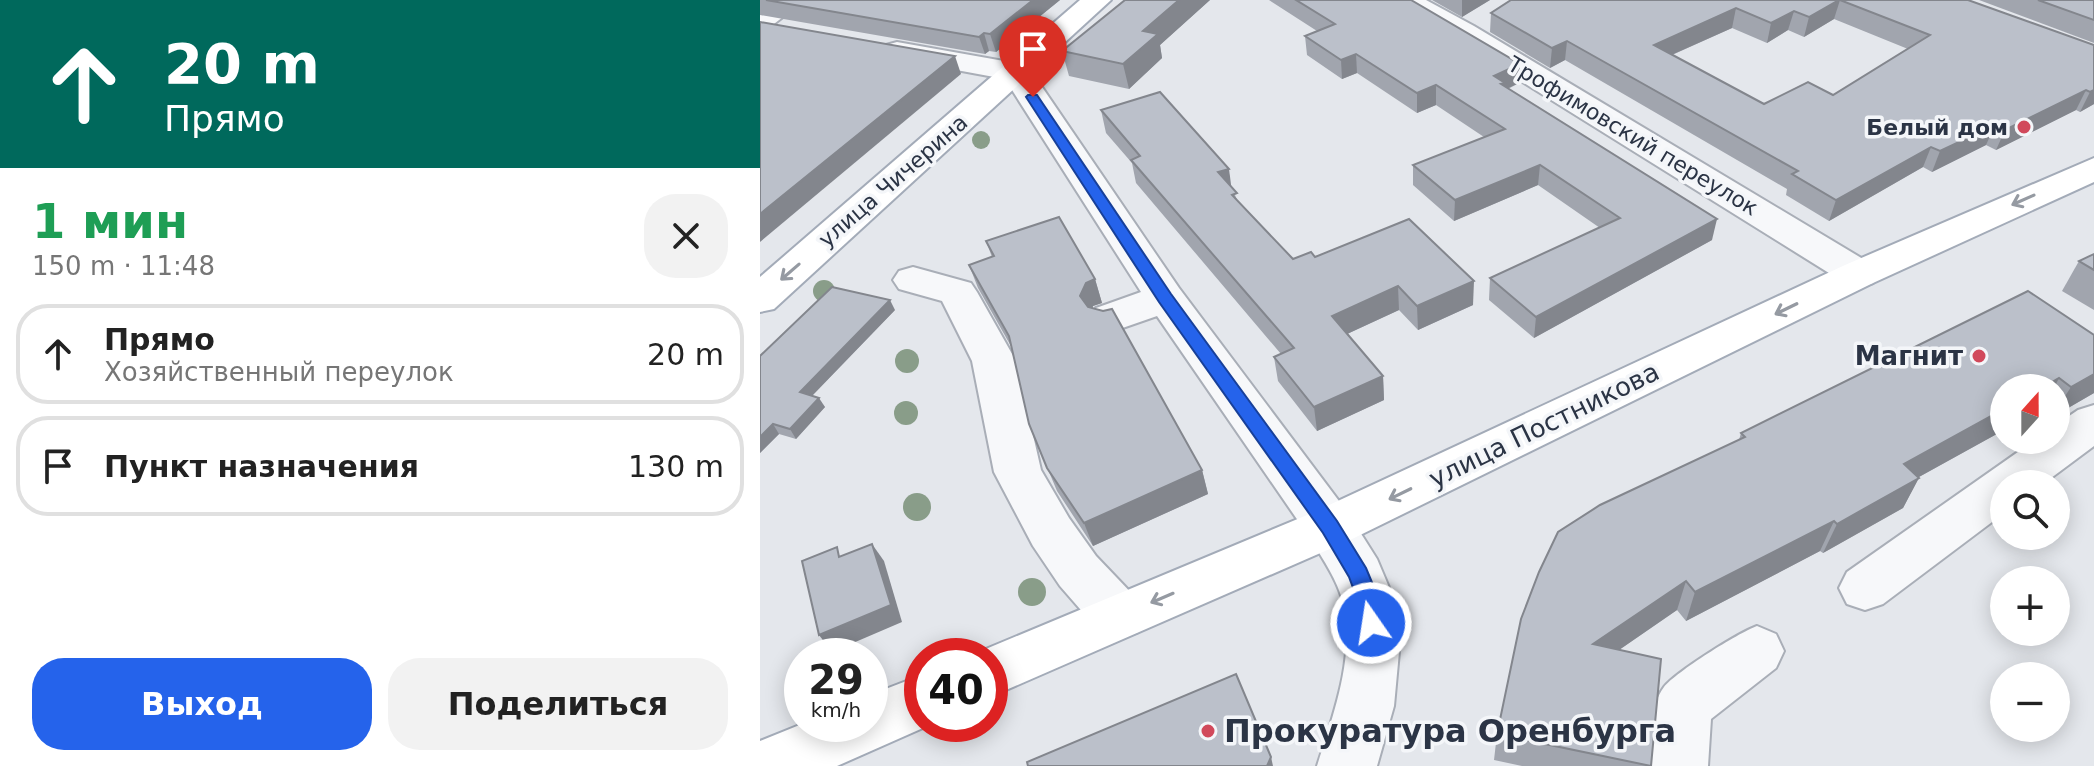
<!DOCTYPE html>
<html lang="ru">
<head>
<meta charset="utf-8">
<style>
  body { margin:0; font-family:"DejaVu Sans",sans-serif; background:#f2f2f2; color:#222; height:100vh; display:flex; flex-direction:column; font-size:30px; white-space:nowrap }
  * { box-sizing:border-box; margin:0 }
  p { font-size:26px; color:#767676 }
  .icon { flex:none; width:44px; height:44px; fill:none; stroke:currentColor; stroke-width:2; stroke-linecap:round; stroke-linejoin:round }
  .map { position:relative; flex:1; overflow:hidden }
  .drawer { display:flex; flex-direction:column; background:#fff; width:760px }
  .drawer>* { flex:none }
  .hud { background:#00695c; color:#fff; overflow:hidden }
  .needle { width:52px; rotate:21deg }
  .tools { position:absolute; left:1230px; top:374px; display:grid; gap:16px }
  .tools a { display:grid; place-items:center; width:80px; height:80px; border-radius:50%; background:#fff; box-shadow:0 4px 20px #0003; font-size:40px }
  .speed { position:absolute; left:24px; top:638px; display:flex; gap:16px; font-size:40px; font-weight:700; text-align:center }
  .speed>* { display:grid; place-content:center; width:104px; height:104px; border-radius:50%; background:#fff; box-shadow:0 4px 20px #0003; line-height:1 }
  .speed small { font-size:20px; font-weight:400 }
  .speed .limit { border:12px solid #d22; background:#fff; color:#111 }
  .pin { position:absolute; display:grid; place-items:center; width:68px; height:68px; color:#fff; margin:-82px -34px; border-radius:50% 50% 50% 0; rotate:-45deg; box-shadow:0 0 8px #0007 }
  .pin .icon { rotate:45deg }
  .me { position:absolute; width:88px; margin:-44px; rotate:347deg; stroke-linejoin:round; filter:drop-shadow(0 0 6px #0008) }
  .turn { display:flex; align-items:center; gap:28px; height:168px; padding:0 32px; font-size:36px }
  .turn .icon { width:104px; height:104px; stroke-width:2.5 }
  .turn b { display:block; font-size:56px; line-height:68px }
  .round { display:grid; place-items:center; flex:none; width:84px; height:84px; border-radius:32px; background:#f2f2f2 }
  .summary { display:flex; align-items:center; justify-content:space-between; height:136px; padding:0 32px }
  h1 { font-size:48px; font-weight:700; line-height:60px; color:#1e9e55 }
  .button { display:flex; gap:16px; margin-top:auto; padding:16px 32px }
  .button a { flex:1; height:92px; border-radius:32px; background:#2563eb; color:#fff; font-size:32px; font-weight:700; line-height:92px; text-align:center }
  .button a+a { background:#f2f2f2; color:#222 }
  ul { padding:0; list-style:none }
  li { display:flex; align-items:center; gap:24px; height:100px; margin:0 16px 12px; padding:0 16px; border:4px solid #e0e0e0; border-radius:32px }
  li div { flex:1 }
  li b { display:block; font-size:30px }
  li em { font-style:normal }
  main { display:flex; flex:1; min-height:0 }
  .map>svg:first-child { display:block }
  .lines { fill:none; stroke-linecap:round; stroke-linejoin:round }
  .minor-casing { stroke:#a9aeb7; stroke-width:4 }
  .major-casing { stroke:#a3abb8; stroke-width:4 }
  .minor { fill:#f7f8fa; fill-rule:evenodd }
  .major { fill:#fff; fill-rule:evenodd }
  .tree { fill:#899d89 }
  .wall { fill:#a1a5ae; fill-rule:evenodd }
  .shaded-wall { fill:#83868d }
  .building { fill:#bbc0ca; stroke:#83868d; stroke-width:2 }
  .oneway { stroke:#959aa2 }
  .route { fill:#2563eb; stroke:#184099; stroke-width:2 }
  .poi-dot { fill:#d1495b; stroke:#f4f6f9; stroke-width:3 }
  .labels { text-anchor:middle; dominant-baseline:central; stroke-width:7; stroke-linejoin:round; paint-order:stroke }
  .far-poi-label { font-size:22px; font-weight:bold; fill:#2b3445; stroke:#f4f6f9; text-anchor:end }
  .far-street-label { font-size:22px; fill:#2b3445; stroke:#f4f6f9 }
  .poi-label { font-size:26px; font-weight:bold; fill:#2b3445; stroke:#f4f6f9; text-anchor:end }
  .street-label { font-size:26px; fill:#2b3445; stroke:#f4f6f9 }
  .near-poi-label { font-size:32px; font-weight:bold; fill:#2b3445; stroke:#f4f6f9; text-anchor:start }
</style>
</head>
<body>
<main>
<section class="drawer">
<div class="hud">
<div class="turn"><svg class="icon" aria-label="ahead" viewBox="0 0 24 24"><path d="M12 20V5M6 11l6-6 6 6"/></svg><div><b>20 m</b>Прямо</div></div>
</div>
<div class="summary"><div><h1>1 мин</h1><p>150 m · 11:48</p></div><a class="round"><svg class="icon" aria-label="close" viewBox="0 0 24 24"><path d="M6 6l12 12M18 6L6 18"/></svg></a></div>
<ul>
<li><svg class="icon" aria-label="ahead" viewBox="0 0 24 24"><path d="M12 20V5M6 11l6-6 6 6"/></svg><div><b>Прямо</b><p>Хозяйственный переулок</p></div><em>20 m</em></li>
<li><svg class="icon" aria-label="arrive" viewBox="0 0 24 24"><path d="M6 21V4h12l-3 4 3 4H6"/></svg><div><b>Пункт назначения</b></div><em>130 m</em></li>
</ul>
<div class="button"><a>Выход</a><a>Поделиться</a></div>
</section>
<div class="map">
<svg width="1334" height="766" viewBox="0 0 1334 766">
  <rect width="100%" height="100%" fill="#e4e7ec"/>
  <g class="lines">
    <defs>
      <g id="minor">
        <path d="M12,0H45L10,27L0,30V8Z"/>
        <path d="M631,0H666L714,26L1113,265L1119,274L1113,283L1099,287L1085,283L692,38L635,6Z"/>
        <path d="M137,42L267,65L419,288L588,513L617,559L636,604L640,641L634,706L617,766H557C573,716 596,655 583,602C577,580 564,561 552,541L397,316L351,332L336,328L330,318L336,308L381,292L245,79L126,57L122,51L126,45Z"/>
        <path d="M153,267L211,283L217,292L256,361L281,470L309,518L336,556L378,600L386,616L378,632L359,639L340,632L300,586L273,546L234,472L212,361L182,301L139,289L133,280L139,271Z"/>
        <path d="M1334,405V446L1283,484H1244V513L1123,604L1105,610L1087,604L1079,588L1087,572L1275,440H1296V425L1318,410Z"/>
        <path d="M997,626L1016,634L1024,651L1016,668L951,719L948,766H888C891,743 889,706 904,687C916,672 978,633 997,626Z"/>
      </g>
      <g id="major">
        <path d="M320,0H351L14,309L0,312V277Z"/>
        <path d="M1334,158V182L1113,283L588,541L230,697V656H209L552,513L1085,265Z"/>
        <path d="M162,675V724H172L77,766H0V741L42,724H110V695Z"/>
      </g>
    </defs>
    <!-- minor casing -->
    <use href="#minor" class="minor-casing"/>
    <!-- major casing -->
    <use href="#major" class="major-casing"/>
    <!-- minor -->
    <use href="#minor" class="minor"/>
    <!-- major -->
    <use href="#major" class="major"/>
  </g>
  <!-- trees -->
  <g class="tree">
    <circle cx="221" cy="140" r="9"/>
    <circle cx="64" cy="291" r="11"/>
    <circle cx="147" cy="361" r="12"/>
    <circle cx="146" cy="413" r="12"/>
    <circle cx="157" cy="507" r="14"/>
    <circle cx="272" cy="592" r="14"/>
  </g>
  <!-- wall -->
  <g class="wall">
    <path d="M0,0H300L236,52L229,51L225,54L0,15Z"/>
    <path d="M365,0H450L400,45L402,58L369,89L309,76L302,51Z"/>
    <path d="M509,0H651L760,64L759,83L748,89L952,240L774,338L729,300L730,278L840,228L778,185L694,221L653,185V165L724,137L676,105L657,113L597,73L582,79L547,55L545,36L557,31Z"/>
    <path d="M672,0H730L702,17Z"/>
    <path d="M751,0H1208L1334,45V104L1320,112L1316,110L1236,150L1226,145L1172,172L1163,167L1069,221L1026,195L1027,189L805,60L790,68L730,32L731,13ZM1074,19L1148,49L1073,95L1004,104L912,55L972,28L1007,43L1028,30L1044,37Z"/>
    <path d="M1219,0H1334V43Z"/>
    <path d="M341,110L472,188L478,202L533,259L555,257L713,305L658,330L639,310L587,334L623,376L624,400L557,431L518,381L514,357L521,354L376,183L372,163L346,133Z"/>
    <path d="M226,241L335,279L342,303L333,306V308L442,470L448,494L333,546L297,491L269,424L252,348L218,288L209,265L232,257Z"/>
    <path d="M1334,254V310L1302,291L1319,261Z"/>
    <path d="M135,310L52,396L65,407L36,439L19,434L0,453V356Z"/>
    <path d="M1334,335V393L1296,415V388H1244V430L1159,477L1143,508L1063,553L1060,551L926,621L917,610L859,650L891,766H762L734,760L737,734L979,440L981,433Z"/>
  </g>
  <!-- shaded-wall -->
  <g class="shaded-wall">
    <path d="M273,0H300L236,52L230,34Z"/>
    <path d="M419,0H450L400,45L402,58L369,89L363,64L383,31Z"/>
    <path d="M702,0H730L702,17Z"/>
    <path d="M1080,0L1074,19L1044,37L1049,17Z"/>
    <path d="M976,8L972,28L891,64L894,45Z"/>
    <path d="M1034,11L1028,30L1007,43L1011,23Z"/>
    <path d="M224,33L229,51L225,54L219,37Z"/>
    <path d="M807,41L805,60L790,68L792,48Z"/>
    <path d="M596,54L597,73L582,79L581,60Z"/>
    <path d="M195,56L201,74L0,242V214Z"/>
    <path d="M760,64L759,83L744,90L734,76Z"/>
    <path d="M676,85V105L657,113V93Z"/>
    <path d="M1326,90L1316,110L1236,150L1245,130Z"/>
    <path d="M1334,90V104L1320,112L1330,92Z"/>
    <path d="M1235,125L1226,145L1172,172L1180,151Z"/>
    <path d="M1171,147L1163,167L1069,221L1076,200Z"/>
    <path d="M780,165L778,185L694,221L695,200Z"/>
    <path d="M469,169L472,192L458,172Z"/>
    <path d="M957,219L952,240L774,338L776,317Z"/>
    <path d="M335,279L342,303L333,306L327,320L320,296L326,283Z"/>
    <path d="M714,281L713,305L658,330L657,306Z"/>
    <path d="M638,286L639,310L574,340L572,316Z"/>
    <path d="M130,300L135,310L46,402L40,392Z"/>
    <path d="M1334,374V393L1296,415V410L1311,387Z"/>
    <path d="M623,376L624,400L557,431L554,407Z"/>
    <path d="M1299,378L1294,388H1282Z"/>
    <path d="M59,398L65,407L36,439L30,429Z"/>
    <path d="M1244,409V430L1128,494L1144,464Z"/>
    <path d="M13,424L19,434L0,453V437Z"/>
    <path d="M442,470L448,494L333,546L324,523Z"/>
    <path d="M1159,478L1143,508L1063,553L1077,524Z"/>
    <path d="M1074,521L1060,551L926,621L935,592Z"/>
    <path d="M112,544L124,561L142,622L72,652L59,635Z"/>
    <path d="M926,581L917,610L827,672L833,644Z"/>
    <path d="M511,757L513,766H507Z"/>
  </g>
  <!-- building -->
  <g class="building">
    <path d="M6,0H273L230,34L224,33L219,37Z"/>
    <path d="M365,0H419L383,31L398,34L363,64L302,51Z"/>
    <path d="M536,0H651L760,64L734,76L745,83L741,84L957,219L776,317L730,278L860,218L780,165L695,200L653,165L745,129L676,85L657,93L596,54L581,60L545,36L575,24Z"/>
    <path d="M751,0H1079L1049,17L1034,11L1011,23L976,8L894,45L1004,104L1048,82L1073,95L1170,35L1080,0H1208L1334,45V90L1330,92L1326,90L1245,130L1235,125L1180,151L1171,147L1076,200L1032,174L1038,171L807,41L792,48L731,13Z"/>
    <path d="M1278,0H1334V20Z"/>
    <path d="M0,22L195,56L0,214Z"/>
    <path d="M400,92L469,169L458,172L477,193L472,195L533,259L551,252L555,257L649,219L714,281L657,306L638,286L572,316L623,376L554,407L514,357L534,348L371,160L380,156L341,110Z"/>
    <path d="M299,217L335,279L326,283L320,296L328,307L343,311L352,309L442,470L324,523L287,468L269,424L249,336L209,265L234,256L226,241Z"/>
    <path d="M1334,254V270L1319,261Z"/>
    <path d="M72,287L130,300L40,392L59,398L30,429L13,424L0,437V356Z"/>
    <path d="M1268,291L1334,335V374L1311,387L1299,378L1282,388H1244V409L1144,464L1159,478L1077,524L1074,521L935,592L926,581L833,644L901,659L891,766L737,734L761,619L779,572L798,532L840,505L985,437L981,433Z"/>
    <path d="M112,544L131,605L59,635L42,561L77,547L79,557Z"/>
    <path d="M476,674L511,757L507,766H268L267,762Z"/>
  </g>
  <!-- one-way arrows -->
  <defs><path id="oneway-shaft" d="M-6 0H5M1.5-3L5.5 0L1.5 3" fill="none" stroke-width="1.6" stroke-linecap="round" stroke-linejoin="round" transform="scale(2)"/></defs>
  <g class="oneway">
    <use href="#oneway-shaft" transform="translate(1263 200) rotate(156)"/>
    <use href="#oneway-shaft" transform="translate(30 272) rotate(139)"/>
    <use href="#oneway-shaft" transform="translate(1026 309) rotate(154)"/>
    <use href="#oneway-shaft" transform="translate(640 494) rotate(154)"/>
    <use href="#oneway-shaft" transform="translate(402 598) rotate(157)"/>
  </g>
  <!-- route -->
  <path class="route" d="M268,95H277L411,294L577,521L606,568L621,604L622,623L619,629L611,632L604,629L599,604L589,577L563,533L399,302L266,97Z"/>
  <!-- markers -->
  <g class="poi-dot">
    <circle cx="1264" cy="127" r="8"/>
    <circle cx="1219" cy="356" r="8"/>
    <circle cx="448" cy="731" r="8"/>
  </g>
  <g class="labels">
    <!-- far-poi labels -->
    <g class="far-poi-label">
      <text x="1248" y="127">Белый дом</text>
    </g>
    <!-- far-street labels -->
    <g class="far-street-label">
      <text transform="translate(873 136) rotate(31)">Трофимовский переулок</text>
      <text transform="translate(133 181) rotate(-41)">улица Чичерина</text>
    </g>
    <!-- poi labels -->
    <g class="poi-label">
      <text x="1203" y="356">Магнит</text>
    </g>
    <!-- street labels -->
    <g class="street-label">
      <text transform="translate(784 425) rotate(-26)">улица Постникова</text>
    </g>
    <!-- near-poi labels -->
    <g class="near-poi-label">
      <text x="464" y="731">Прокуратура Оренбурга</text>
    </g>
  </g>
</svg>
<div class="tools">
<a><svg class="needle" viewBox="-14 -14 28 28"><path d="M0-13l5 13h-10z" fill="#e53935"/><path d="M0 13l5-13h-10z" fill="#767676"/></svg></a>
<a><svg class="icon" aria-label="search" viewBox="0 0 24 24"><circle cx="10" cy="10" r="6"/><path d="M15 15l6 6"/></svg></a>
<a>+</a>
<a>−</a>
</div>
<div class="speed"><div>29<small>km/h</small></div><div class="limit">40</div></div>
<div class="pin" style="left:273px;top:97px;background:#d93025"><svg class="icon" aria-label="arrive" viewBox="0 0 24 24"><path d="M6 21V4h12l-3 4 3 4H6"/></svg></div>
<svg class="me" style="left:611px;top:623px" viewBox="-20 -20 40 40"><circle r="17" fill="#2563eb" stroke="#fff" stroke-width="3"/><path d="M0-11L8 9 0 5-8 9z" fill="#fff"/></svg>
</div>
</main>
</body>
</html>
